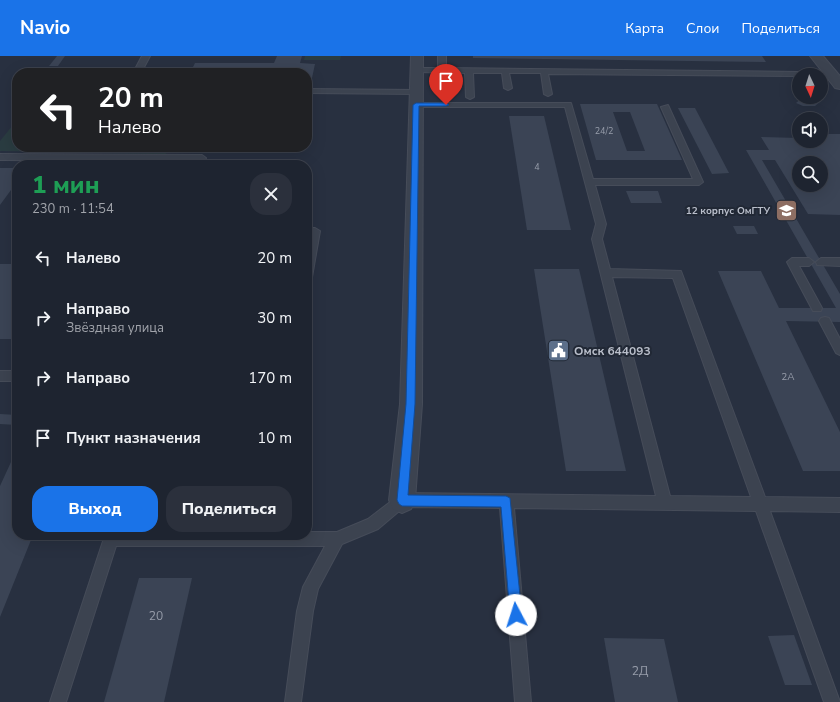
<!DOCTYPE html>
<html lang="ru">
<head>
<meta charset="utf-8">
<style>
  body { margin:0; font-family:"Nunito Sans",sans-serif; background:#2b303c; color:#f1f3f6; height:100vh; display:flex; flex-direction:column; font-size:15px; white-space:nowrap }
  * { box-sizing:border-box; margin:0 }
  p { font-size:13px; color:#a1a4ab }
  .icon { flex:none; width:22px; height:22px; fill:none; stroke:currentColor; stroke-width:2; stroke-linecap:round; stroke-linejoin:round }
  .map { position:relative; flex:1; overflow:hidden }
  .side { position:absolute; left:12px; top:104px; width:300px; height:380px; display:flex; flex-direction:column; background:#1e2430; border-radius:16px; box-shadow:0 4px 16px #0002,0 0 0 1px #3c414c }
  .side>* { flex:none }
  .banner { position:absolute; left:12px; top:12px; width:300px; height:84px; border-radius:16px; box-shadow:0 4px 16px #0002,0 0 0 1px #3c414c; background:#202124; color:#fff; overflow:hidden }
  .needle { width:26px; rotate:176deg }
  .buttons { position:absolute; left:792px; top:12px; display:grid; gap:8px }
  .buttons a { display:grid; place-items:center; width:36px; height:36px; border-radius:50%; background:#1e2430; box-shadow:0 4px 16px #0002,0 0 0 1px #3c414c; font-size:20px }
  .pin { position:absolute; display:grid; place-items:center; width:34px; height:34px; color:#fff; margin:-41px -17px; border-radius:50% 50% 50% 0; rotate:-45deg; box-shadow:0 0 4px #0007 }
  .pin .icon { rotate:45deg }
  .me { position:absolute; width:44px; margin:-22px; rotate:355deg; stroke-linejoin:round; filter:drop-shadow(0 0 3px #0008) }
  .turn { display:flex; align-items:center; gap:14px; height:84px; padding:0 20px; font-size:18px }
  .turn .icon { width:52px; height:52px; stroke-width:2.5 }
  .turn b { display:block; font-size:28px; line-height:34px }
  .round { display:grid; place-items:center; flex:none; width:42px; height:42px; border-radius:16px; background:#2b303c }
  .head { display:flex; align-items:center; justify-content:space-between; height:68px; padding:0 20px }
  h1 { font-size:24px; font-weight:800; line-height:30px; color:#1e9e55 }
  .cta { display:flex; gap:8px; margin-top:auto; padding:8px 20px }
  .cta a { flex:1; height:46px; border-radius:16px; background:#1a73e8; color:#fff; font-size:16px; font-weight:800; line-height:46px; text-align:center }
  .cta a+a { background:#2b303c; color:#f1f3f6 }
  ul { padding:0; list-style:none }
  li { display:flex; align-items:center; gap:12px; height:60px; padding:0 20px }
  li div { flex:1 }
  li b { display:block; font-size:15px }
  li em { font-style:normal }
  header { display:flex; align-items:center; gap:24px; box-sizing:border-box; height:56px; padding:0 20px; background:#1a73e8; color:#fff }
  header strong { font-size:19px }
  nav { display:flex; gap:22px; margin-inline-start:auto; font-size:14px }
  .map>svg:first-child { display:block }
  .green { fill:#2a3c41 }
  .building { fill:#3b4455; fill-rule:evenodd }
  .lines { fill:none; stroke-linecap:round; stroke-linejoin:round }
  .service-casing { stroke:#464c59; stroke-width:2 }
  .minor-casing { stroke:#464c59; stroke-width:2 }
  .service { fill:#3c4350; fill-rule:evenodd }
  .minor { fill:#3c4350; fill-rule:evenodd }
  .route { fill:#1a73e8; stroke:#114b97 }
  .labels { text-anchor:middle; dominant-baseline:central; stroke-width:4; stroke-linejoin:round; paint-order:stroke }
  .far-number-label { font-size:9px; fill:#989eab }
  .far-poi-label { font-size:10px; font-weight:bold; fill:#b9beca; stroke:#212835; text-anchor:end }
  .number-label { font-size:10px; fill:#989eab }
  .poi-label { font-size:12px; font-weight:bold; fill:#b9beca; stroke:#212835; text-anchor:start }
  .near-number-label { font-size:12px; fill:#989eab }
</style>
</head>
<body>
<header>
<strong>Navio</strong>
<nav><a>Карта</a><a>Слои</a><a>Поделиться</a></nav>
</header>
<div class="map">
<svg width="840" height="646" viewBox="0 0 840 646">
  <rect width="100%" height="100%" fill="#283040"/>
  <!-- green -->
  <g class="green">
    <path d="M305,0H341L340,4H304Z"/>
    <path d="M17,64V91H89L86,96L0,95V85Z"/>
    <path d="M114,91H169L166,98L110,97Z"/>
  </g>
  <!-- building -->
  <g class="building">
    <path d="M57,0H65L58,10H49Z"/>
    <path d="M277,0H302L300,7L315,8L312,22H307V17H190L195,7H274Z"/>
    <path d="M473,0H762L766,6L473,2Z"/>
    <path d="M104,12H117L114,16H100Z"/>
    <path d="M47,13H55L52,17H44Z"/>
    <path d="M803,41H818L821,45L815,50H803L796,47Z"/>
    <path d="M580,48H657L682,104H596ZM613,56H630L645,95H627Z"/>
    <path d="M678,52H695L729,117L712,118Z"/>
    <path d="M509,60H544L571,174H527Z"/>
    <path d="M821,78H840V159L808,158L775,104H762L840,238V266L786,265L840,376V415H803L718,215H761L779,252H836L746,94H769L761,81L799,82V85H821ZM799,107H821V129H799Z"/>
    <path d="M0,112H17V134H11L0,149Z"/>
    <path d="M626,135H658L662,147H631Z"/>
    <path d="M733,170H754L758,178H737Z"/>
    <rect x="0" y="208" width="17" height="75"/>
    <path d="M534,213H579L626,415H566Z"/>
    <path d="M0,358L17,359V369L0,368Z"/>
    <path d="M11,406H17V479H33L0,561V430Z"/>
    <path d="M139,522H192L164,646H104Z"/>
    <path d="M794,579L812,629H785L768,580Z"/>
    <path d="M604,582L664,583L678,646H615Z"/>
  </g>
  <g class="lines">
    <defs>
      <g id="service">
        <path d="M142,0H150L141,17H133Z"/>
        <path d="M438,0H446V12L801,16L805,18L799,20L548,18L552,38L548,40L544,38L541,17H509L512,32L508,34L504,32L502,17H473L474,41L470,43L466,41L465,17L416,16L412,14L416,12H438Z"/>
        <path d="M307,33L417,34L421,36L417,38L307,37Z"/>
        <path d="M413,47H571L593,123H693L661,51L668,49L703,126L699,129H595L606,168L602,183L610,213L681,215L765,441L840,442V456L770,455L840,646H824L756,455L514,452L531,646H515L500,452L404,451L378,473L342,488L318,533L313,555L301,646H285L297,555L303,531L325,490H116L66,646H50L105,479H307V476H337L368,463L402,437L656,440L592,183L596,168L565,51H413ZM612,221L673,222L751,441L670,440Z"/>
        <path d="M0,98L202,99L206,102L203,109H195L197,105L0,104Z"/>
        <path d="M307,172H315L320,175L312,221L307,225V192L310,178H307Z"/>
        <path d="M792,202H809L814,206L809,210H799L822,252L821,255H813L787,206Z"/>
        <path d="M821,202H840V210L817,209L816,206Z"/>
        <path d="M825,261L829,262L840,283V299L836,297L819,265L821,262Z"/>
        <rect x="0" y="315" width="17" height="10"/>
      </g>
      <g id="minor">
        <path d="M411,0H423L422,348L415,444L411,453L402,457L393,453L389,444L400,348Z"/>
        <path d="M810,0H823L840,20V33L835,32Z"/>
      </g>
    </defs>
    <!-- service casing -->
    <use href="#service" class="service-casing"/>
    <!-- minor casing -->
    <use href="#minor" class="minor-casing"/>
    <!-- service -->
    <use href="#service" class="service"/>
    <!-- minor -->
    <use href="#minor" class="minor"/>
  </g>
  <!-- route -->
  <path class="route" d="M416,47H446L449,49L446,50H419L415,348L408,439L506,440L510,442L522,559L520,563L516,565L512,563L510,559L501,451L402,450L399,448L397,444L406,348L413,49Z"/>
  <!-- icons -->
  <defs>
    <symbol id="university-square" viewBox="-11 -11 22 22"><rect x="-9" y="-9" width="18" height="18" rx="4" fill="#8d6e63" stroke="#212835"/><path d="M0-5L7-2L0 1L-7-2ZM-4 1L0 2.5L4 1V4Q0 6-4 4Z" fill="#fff"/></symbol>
    <symbol id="civic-square" viewBox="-11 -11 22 22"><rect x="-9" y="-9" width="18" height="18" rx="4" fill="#5c6f8a" stroke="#212835"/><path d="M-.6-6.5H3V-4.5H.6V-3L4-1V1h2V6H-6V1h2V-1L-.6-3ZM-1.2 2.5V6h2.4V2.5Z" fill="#fff"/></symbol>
  </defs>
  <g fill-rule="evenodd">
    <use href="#university-square" x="774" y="142" width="25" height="25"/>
    <use href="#civic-square" x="546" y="282" width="25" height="25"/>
  </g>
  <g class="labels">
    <!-- far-number labels -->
    <g class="far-number-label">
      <text x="604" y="75">24/2</text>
      <text x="537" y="111">4</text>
    </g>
    <!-- far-poi labels -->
    <g class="far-poi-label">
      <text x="770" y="155">12 корпус ОмГТУ</text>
    </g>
    <!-- number labels -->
    <g class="number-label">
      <text x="788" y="321">2А</text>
    </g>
    <!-- poi labels -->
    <g class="poi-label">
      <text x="574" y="295">Омск 644093</text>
    </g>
    <!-- near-number labels -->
    <g class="near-number-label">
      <text x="156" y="560">20</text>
      <text x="640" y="615">2Д</text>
    </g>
  </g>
</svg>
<div class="buttons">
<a><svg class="needle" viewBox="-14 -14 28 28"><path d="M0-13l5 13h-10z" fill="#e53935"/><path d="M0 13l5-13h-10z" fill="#a1a4ab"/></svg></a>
<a><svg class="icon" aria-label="sound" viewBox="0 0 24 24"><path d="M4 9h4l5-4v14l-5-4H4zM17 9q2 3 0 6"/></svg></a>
<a><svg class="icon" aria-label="search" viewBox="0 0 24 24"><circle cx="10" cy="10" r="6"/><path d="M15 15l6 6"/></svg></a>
</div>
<div class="pin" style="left:446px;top:49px;background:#d93025"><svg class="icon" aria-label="arrive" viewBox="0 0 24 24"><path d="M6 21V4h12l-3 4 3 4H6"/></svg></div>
<svg class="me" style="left:516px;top:559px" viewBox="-20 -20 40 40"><circle r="19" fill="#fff"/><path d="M0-13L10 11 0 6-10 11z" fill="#1a73e8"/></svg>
<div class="banner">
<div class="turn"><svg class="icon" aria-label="left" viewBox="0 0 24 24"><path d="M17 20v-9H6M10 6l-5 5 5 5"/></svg><div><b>20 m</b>Налево</div></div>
</div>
<section class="side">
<div class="head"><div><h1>1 мин</h1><p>230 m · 11:54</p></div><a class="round"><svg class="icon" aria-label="close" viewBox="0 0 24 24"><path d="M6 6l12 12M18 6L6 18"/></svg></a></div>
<ul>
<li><svg class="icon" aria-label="left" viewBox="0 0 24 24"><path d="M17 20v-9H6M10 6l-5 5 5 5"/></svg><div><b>Налево</b></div><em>20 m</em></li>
<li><svg class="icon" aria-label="right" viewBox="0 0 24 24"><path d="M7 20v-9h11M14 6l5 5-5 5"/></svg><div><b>Направо</b><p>Звёздная улица</p></div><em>30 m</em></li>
<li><svg class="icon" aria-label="right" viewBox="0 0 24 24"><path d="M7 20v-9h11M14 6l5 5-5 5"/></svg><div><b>Направо</b></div><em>170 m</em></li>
<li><svg class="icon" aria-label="arrive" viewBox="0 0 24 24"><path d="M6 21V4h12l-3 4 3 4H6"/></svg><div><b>Пункт назначения</b></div><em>10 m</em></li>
</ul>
<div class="cta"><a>Выход</a><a>Поделиться</a></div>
</section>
</div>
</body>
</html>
